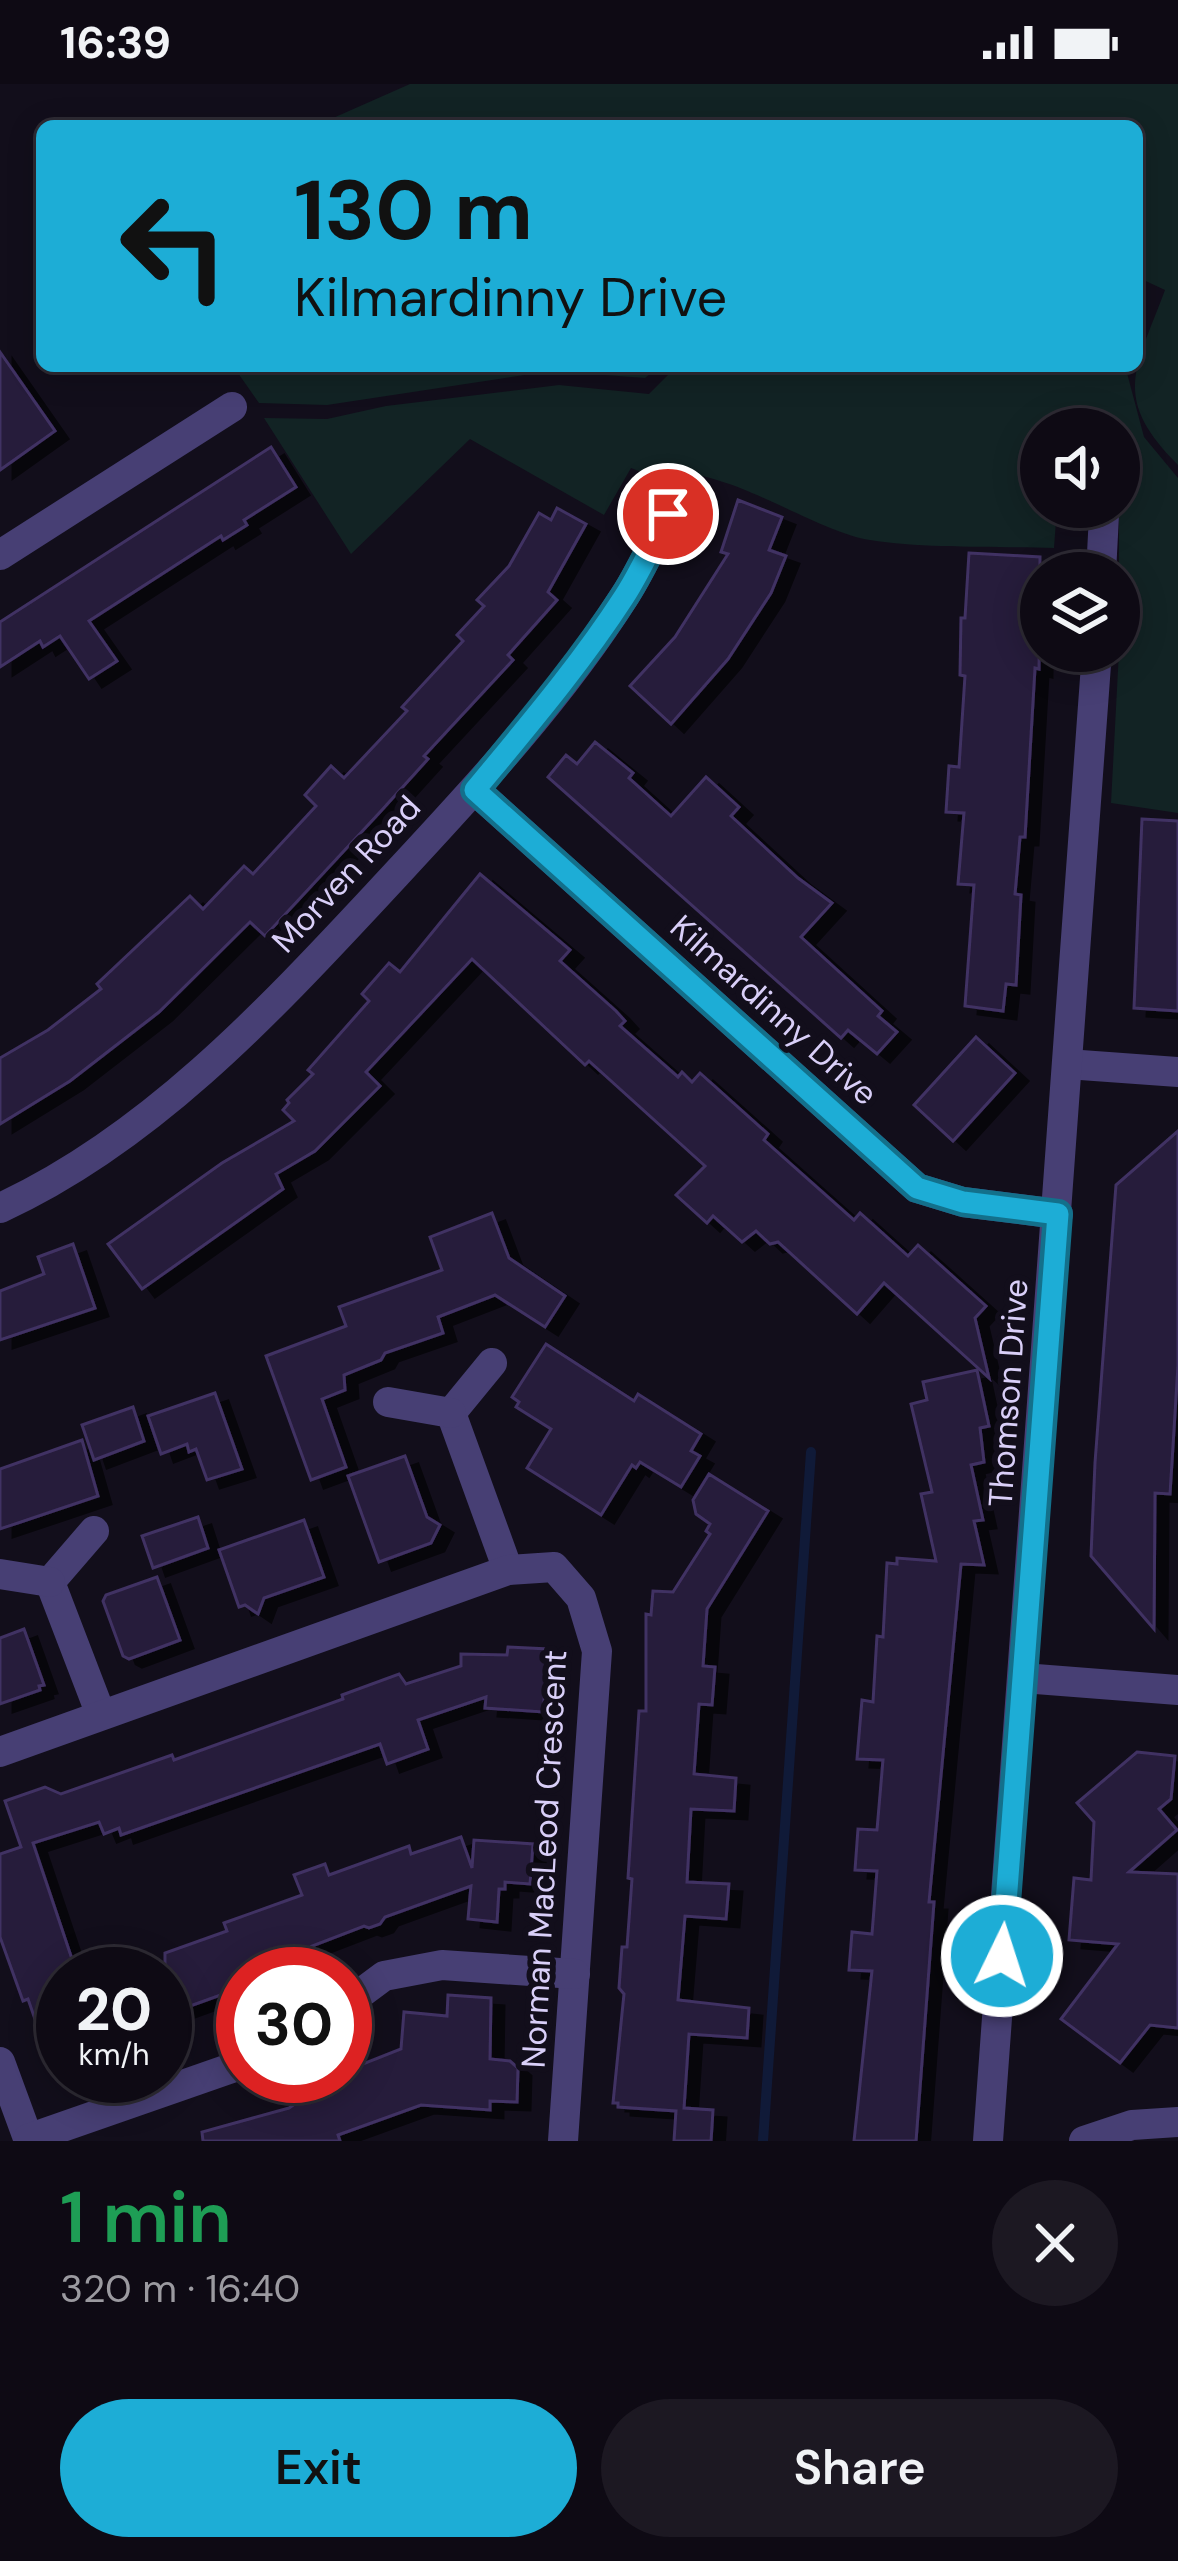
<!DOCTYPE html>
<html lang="en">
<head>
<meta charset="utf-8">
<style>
  body { margin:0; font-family:"DM Sans",sans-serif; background:#1c1822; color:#f1f3f6; height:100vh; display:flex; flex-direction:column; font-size:45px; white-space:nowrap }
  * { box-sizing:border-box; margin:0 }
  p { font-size:39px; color:#9b9aa0 }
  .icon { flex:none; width:66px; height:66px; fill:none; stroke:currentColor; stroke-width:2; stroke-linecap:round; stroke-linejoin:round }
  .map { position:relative; height:2057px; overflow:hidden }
  .details { display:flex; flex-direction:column; background:#0e0a14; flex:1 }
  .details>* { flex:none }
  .hud { position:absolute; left:36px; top:36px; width:1107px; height:252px; border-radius:18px; box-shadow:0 6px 30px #0003,0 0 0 3px #2e2b34; background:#1dadd6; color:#111; overflow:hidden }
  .buttons { position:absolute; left:1020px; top:324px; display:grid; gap:24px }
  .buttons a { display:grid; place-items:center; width:120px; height:120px; border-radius:50%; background:#0e0a14; box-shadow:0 6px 30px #0003,0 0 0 3px #2e2b34; font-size:60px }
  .speed { position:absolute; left:36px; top:1863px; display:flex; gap:24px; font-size:60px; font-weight:700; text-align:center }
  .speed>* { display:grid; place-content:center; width:156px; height:156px; border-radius:50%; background:#0e0a14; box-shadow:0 6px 30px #0003,0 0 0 3px #2e2b34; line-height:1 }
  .speed small { font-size:30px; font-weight:400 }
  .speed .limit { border:18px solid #d22; background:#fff; color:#111 }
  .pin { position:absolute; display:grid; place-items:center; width:102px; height:102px; color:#fff; margin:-51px; border:6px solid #fff; border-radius:50%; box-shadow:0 3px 12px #0007 }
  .me { position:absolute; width:132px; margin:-66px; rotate:4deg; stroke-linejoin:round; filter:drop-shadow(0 0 9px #0008) }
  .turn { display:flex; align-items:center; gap:42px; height:252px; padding:0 60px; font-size:54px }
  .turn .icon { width:156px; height:156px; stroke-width:2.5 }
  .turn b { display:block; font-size:84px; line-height:102px }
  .round { display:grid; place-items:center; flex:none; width:126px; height:126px; border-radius:63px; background:#1c1822 }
  .overview { display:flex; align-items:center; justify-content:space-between; height:204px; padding:0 60px }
  h1 { font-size:72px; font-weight:600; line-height:90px; color:#1e9e55 }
  .button { display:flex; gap:24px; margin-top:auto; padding:24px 60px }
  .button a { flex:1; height:138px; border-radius:72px; background:#1dadd6; color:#111; font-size:48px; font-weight:600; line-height:138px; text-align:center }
  .button a+a { background:#1c1822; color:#f1f3f6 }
  .status { display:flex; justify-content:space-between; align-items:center; height:84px; padding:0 60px; background:#0e0a14; direction:ltr }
  .status svg { height:33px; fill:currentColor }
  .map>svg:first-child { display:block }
  .green { fill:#122324 }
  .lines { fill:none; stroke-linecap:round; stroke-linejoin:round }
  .stream { stroke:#101a38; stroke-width:10 }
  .building { fill:#261c3a; stroke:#413163; stroke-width:3; filter:url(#shadow) }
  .street { stroke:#473f74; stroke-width:30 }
  .route-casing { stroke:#13708b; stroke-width:30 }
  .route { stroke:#1dadd6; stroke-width:21 }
  .labels { text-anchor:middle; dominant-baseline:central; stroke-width:12; stroke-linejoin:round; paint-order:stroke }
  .street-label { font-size:33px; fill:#d9cff8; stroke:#120e1b }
</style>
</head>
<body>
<div class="status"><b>16:39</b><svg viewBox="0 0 49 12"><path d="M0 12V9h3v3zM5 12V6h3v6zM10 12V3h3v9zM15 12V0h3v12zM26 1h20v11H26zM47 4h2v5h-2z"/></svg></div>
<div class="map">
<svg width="1178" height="2057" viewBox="0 0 1178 2057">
  <defs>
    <filter id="shadow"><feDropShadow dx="13" dy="8" stdDeviation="0" flood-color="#0009"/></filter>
  </defs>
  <rect width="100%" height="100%" fill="#120e1b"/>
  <!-- green -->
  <g class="green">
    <path d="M410,0H1178V381C1110,313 1136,285 1165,206L1137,193V42H315Z"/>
    <path d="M233,282H660L645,294L551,287L327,321L259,319Z"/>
    <path d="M677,282H1129L1127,289L1144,353L1178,394V729L1111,719L1119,567V345H1041V423H1057L1054,464C998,462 924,465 870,456C810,447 714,372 654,393L631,384L604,431L470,355L351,470L264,334L327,335L386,322L559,301L649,310Z"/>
  </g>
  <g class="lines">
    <!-- stream -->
    <path class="stream" d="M763,2057L811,1368"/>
  </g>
  <!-- building -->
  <g class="building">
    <path d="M0,268L55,347L0,386Z"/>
    <path d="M271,363L296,403L244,436L247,441L223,456L221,452L89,537L117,577L89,595L60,552L43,563L40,557L0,583V538Z"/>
    <path d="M738,416L782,433L769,466L786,472L771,509L728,575L671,640L630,602L675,553L728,470L721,468Z"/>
    <path d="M557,424L586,440L548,508L557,516L508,571L513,576L424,672L428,675L381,727L265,852L250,838L159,928L70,997L0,1040V974L48,946L101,905L97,900L190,812L203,825L244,782L253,790L316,722L305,711L331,682L344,694L407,627L402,623L463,557L457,551L484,522L477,516L509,482L539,429L551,436Z"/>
    <path d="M969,469L1040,473L1039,585L1035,584L1025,753H1020L1015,810L1021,811L1016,901L1006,900L1003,927L965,922L974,801L958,800L964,729L946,728L949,682L959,683L965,592L960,591L961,534H965Z"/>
    <path d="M595,658L633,689L629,694L671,732L706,693L739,723L731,732L798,794L832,819L801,853L882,927L878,932L897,948L877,970L848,946L841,954L548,693L566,671L577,680Z"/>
    <path d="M1142,735L1178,737V927L1134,924Z"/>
    <path d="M480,790L570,866L560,877L616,927L625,937L620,942L678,993L682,988L692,998L700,989L768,1050L764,1056L854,1136L860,1129L908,1172L918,1161L986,1222L975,1234L989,1294L884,1199L857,1230L778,1158L770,1160L756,1147L742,1158L713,1132L707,1139L676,1111L705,1082L589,977L585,981L472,875L366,988L380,1002L315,1067L276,1090L283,1105L142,1205L108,1160L222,1079L294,1037L283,1026L289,1019L287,1016L313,990L308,986L369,917L362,910L389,879L400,888Z"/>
    <path d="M976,953L1015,989L953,1057L914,1021Z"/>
    <path d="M1178,1047V1281L1170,1410L1155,1409L1154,1545L1091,1472L1095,1379L1116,1101Z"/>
    <path d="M492,1129L509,1174L565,1212L545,1243L495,1211L438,1233L443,1249L385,1269L381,1276L344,1291L345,1306L322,1315L346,1383L311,1396L266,1272L346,1242L339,1223L442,1186L430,1153Z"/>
    <path d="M73,1160L95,1224L0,1256V1207L44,1190L38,1173Z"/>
    <path d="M546,1260L634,1317L638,1310L701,1350L691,1367L700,1372L681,1403L640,1378L636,1384L632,1381L601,1431L527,1384L551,1345L516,1323L519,1318L512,1313Z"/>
    <path d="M977,1286L989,1342L980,1344L984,1378L971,1381L983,1436L974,1437L984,1481L961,1480L929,1818H934L916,2057H854L872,1887L849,1886L852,1848L872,1850L877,1787L855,1786L858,1745L877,1746L883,1676L857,1675L862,1616L873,1618L877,1552L883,1553L887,1479L897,1480V1474L936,1477L921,1410L932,1408L911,1320L927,1316L923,1298Z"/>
    <path d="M215,1309L242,1385L207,1396L196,1365L189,1368L187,1360L161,1370L148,1332Z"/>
    <path d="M133,1323L144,1357L94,1376L82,1341Z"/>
    <path d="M82,1356L98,1412L0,1445V1385Z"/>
    <path d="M405,1372L427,1433L440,1441L431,1459L379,1478L348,1392Z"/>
    <path d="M709,1390L768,1427L707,1525L703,1582L715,1583L712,1621L699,1620L694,1690L736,1694L734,1727L691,1725L687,1798L729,1800L726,1835L685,1832L678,1916L749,1924L747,1954L689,1950L684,2024L713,2026L711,2057H674L676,2027L618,2023V2019H613L624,1910L619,1904L622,1863H627L632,1795L628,1794L639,1627H646V1530L651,1531L653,1507L673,1508L710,1450L706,1447L710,1440L696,1430L693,1416Z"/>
    <path d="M198,1433L208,1464L153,1484L142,1452Z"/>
    <path d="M304,1436L324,1493L264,1514L258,1530L245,1521L239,1523L219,1466Z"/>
    <path d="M157,1493L180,1556L129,1575L123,1572L103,1517L106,1511Z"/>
    <path d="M24,1545L44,1601L39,1602L40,1606L0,1620V1554Z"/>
    <path d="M508,1563L548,1565L543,1628L485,1624L486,1613L418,1636L428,1665L387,1680L380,1660L121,1751L119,1744L104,1750L99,1738L33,1759L77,1890H63V1929L36,1938L28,1915L23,1917L0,1853V1770L21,1763L5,1717L45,1703L61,1710L172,1671L174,1676L343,1615L342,1611L399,1590L406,1600L461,1582V1570L507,1571Z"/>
    <path d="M1137,1668L1175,1672L1171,1715L1159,1725L1177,1746L1129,1788L1178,1790V1944L1150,1941L1120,1979L1061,1935L1118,1860L1069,1856L1074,1794L1091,1796L1094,1738L1077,1719Z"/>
    <path d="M461,1753L472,1784L474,1756L533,1760L530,1800L505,1798V1805H499L497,1838L468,1835L471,1802L385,1833L380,1840L369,1844L364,1842L312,1862L314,1866L279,1878L281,1884L265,1890H243V1903L165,1931V1869L227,1847L224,1839L302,1811L294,1791L325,1780L329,1791L409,1762L411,1770Z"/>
    <path d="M448,1911L491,1914L490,1975L510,1977L518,1984L517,2018L490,2017V2026L421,2021L338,2051L340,2057H203L202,2048L289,2024L306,2012L340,2003L337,1995L345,1992V1987L401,1965L404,1928L447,1932Z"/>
  </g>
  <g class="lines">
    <!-- street -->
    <g class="street">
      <path d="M0,471L232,323"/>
      <path d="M1101,489L1104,431"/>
      <path d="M475,706L917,1104L963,1118L1058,1130"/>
      <path d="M1067,980L1178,988"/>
      <path d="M0,1124C148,1056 266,930 376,812C465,716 556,621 626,510C642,485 654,457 668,430"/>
      <path d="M492,1279L451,1329L508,1486"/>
      <path d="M388,1318L451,1329"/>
      <path d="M94,1447L50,1498L101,1631"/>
      <path d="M0,1490L50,1498"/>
      <path d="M1023,1594L1178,1606"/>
      <path d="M0,1668L508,1486L554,1483L581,1514L597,1567L563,2057"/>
      <path d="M345,1921L384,1892L442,1881L575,1890"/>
      <path d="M0,1978L29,2057"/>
      <path d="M28,2055L243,1980"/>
      <path d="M988,2057L1097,567"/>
      <path d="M1084,2057L1132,2041L1178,2038"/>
    </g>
  </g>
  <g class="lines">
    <defs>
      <path id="route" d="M668,430C654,457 641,487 624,513C580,581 527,643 475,706L917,1104L963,1118L1058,1130L1002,1872"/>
    </defs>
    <!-- route casing -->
    <use href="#route" class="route-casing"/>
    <!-- route -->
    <use href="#route" class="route"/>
  </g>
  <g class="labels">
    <!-- street labels -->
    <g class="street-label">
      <text transform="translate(346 790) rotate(-47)">Morven Road</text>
      <text transform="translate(774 926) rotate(42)">Kilmardinny Drive</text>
      <text transform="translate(1008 1309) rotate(-86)">Thomson Drive</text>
      <text transform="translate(544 1775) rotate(-87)">Norman MacLeod Crescent</text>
    </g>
  </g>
</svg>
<div class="buttons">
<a><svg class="icon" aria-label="sound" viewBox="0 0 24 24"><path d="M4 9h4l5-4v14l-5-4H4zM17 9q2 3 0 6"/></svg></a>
<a><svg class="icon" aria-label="layers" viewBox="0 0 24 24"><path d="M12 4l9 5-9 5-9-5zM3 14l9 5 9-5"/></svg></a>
</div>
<div class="speed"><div>20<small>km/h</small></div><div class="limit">30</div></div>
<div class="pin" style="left:668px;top:430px;background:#d93025"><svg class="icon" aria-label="arrive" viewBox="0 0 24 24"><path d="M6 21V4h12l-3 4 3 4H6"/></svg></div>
<svg class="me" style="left:1002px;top:1872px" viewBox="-20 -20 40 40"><circle r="17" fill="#1dadd6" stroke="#fff" stroke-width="3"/><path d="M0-11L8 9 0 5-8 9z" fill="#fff"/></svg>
<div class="hud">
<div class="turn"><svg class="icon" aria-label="left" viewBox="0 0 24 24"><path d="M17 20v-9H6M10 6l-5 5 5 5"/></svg><div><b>130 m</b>Kilmardinny Drive</div></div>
</div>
</div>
<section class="details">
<div class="overview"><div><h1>1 min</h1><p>320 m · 16:40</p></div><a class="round"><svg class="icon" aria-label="close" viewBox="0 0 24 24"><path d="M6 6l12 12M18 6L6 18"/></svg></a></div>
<div class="button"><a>Exit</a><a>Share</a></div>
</section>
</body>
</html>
